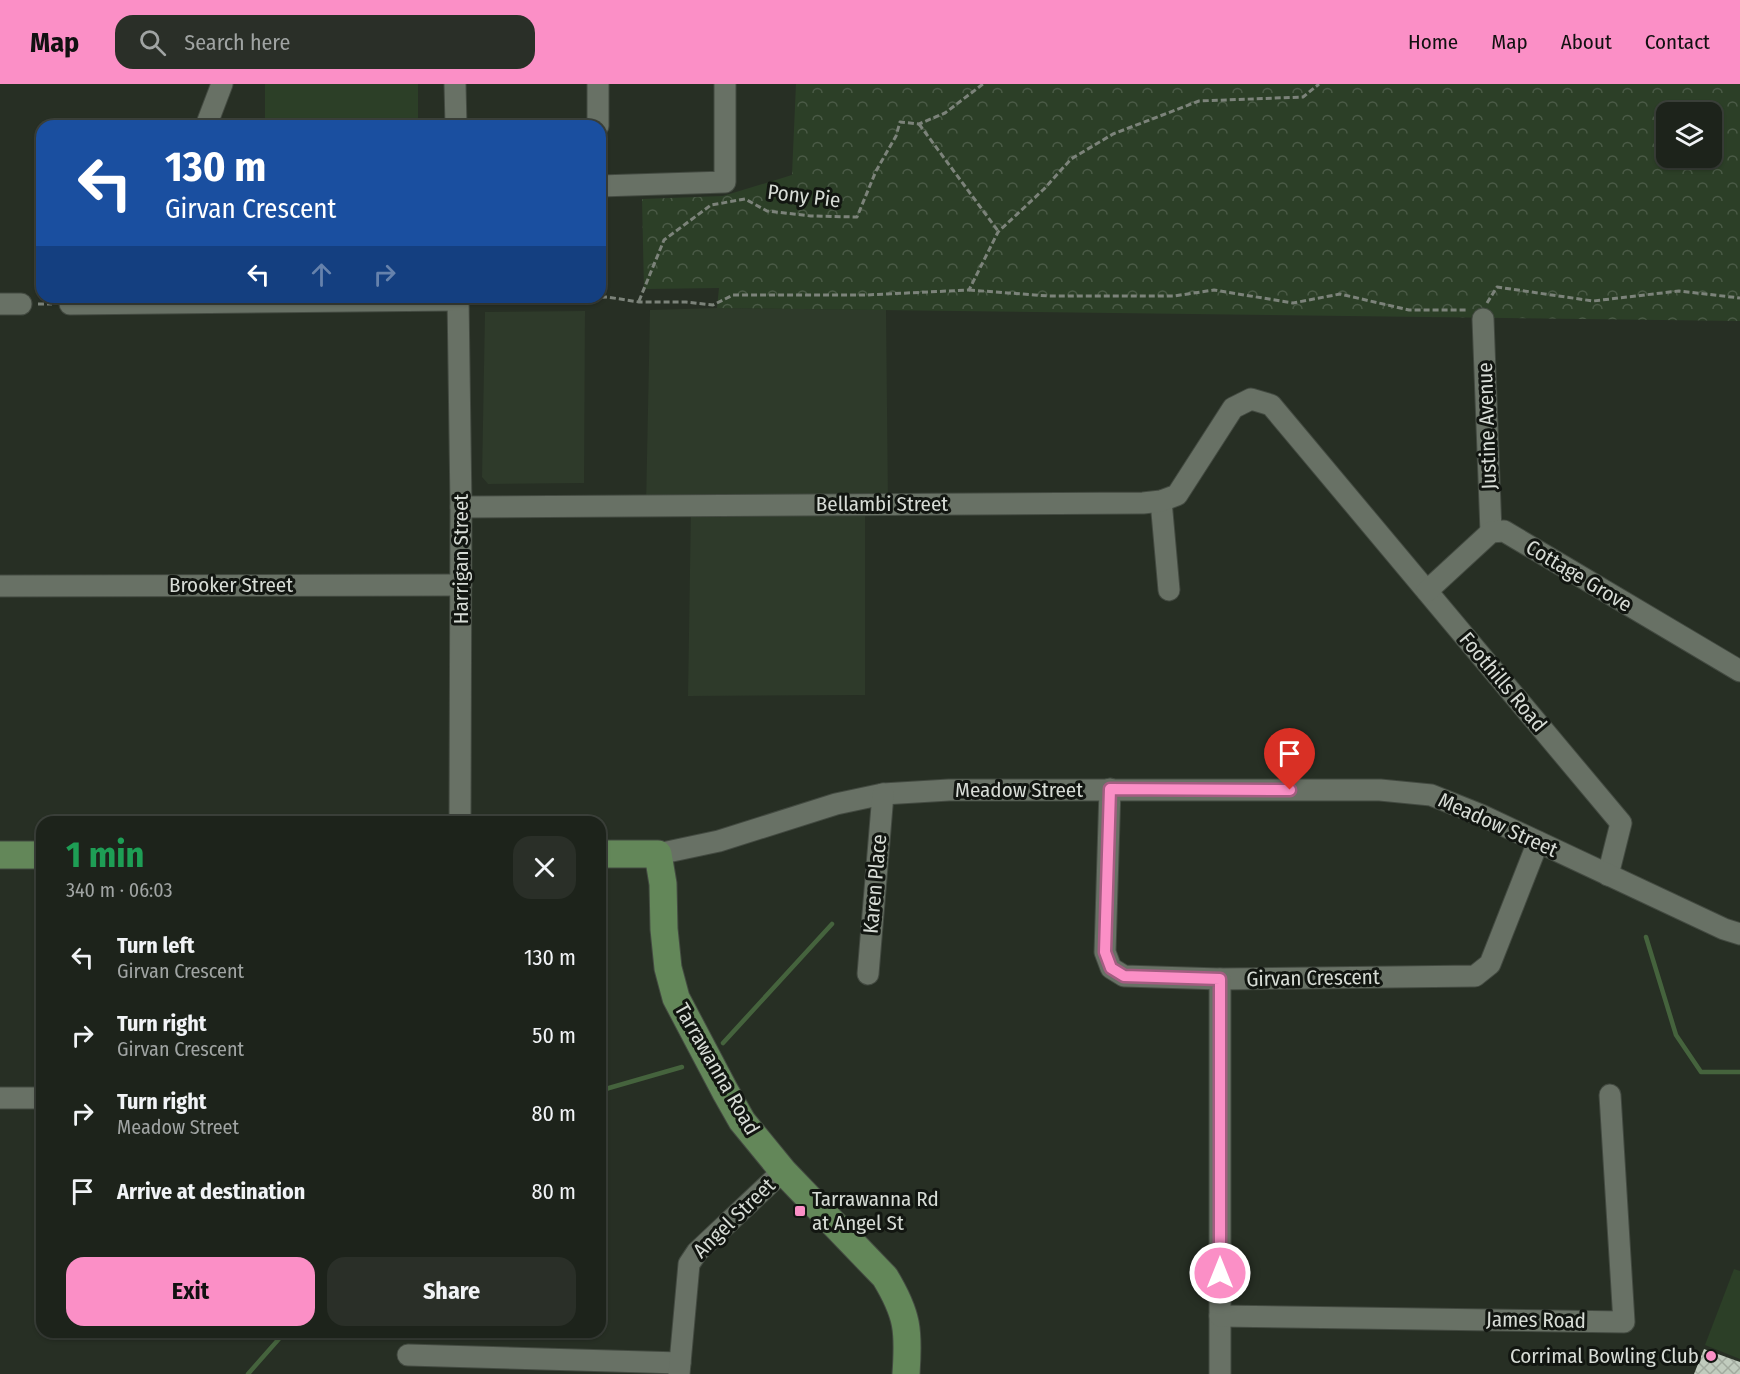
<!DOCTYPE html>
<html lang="en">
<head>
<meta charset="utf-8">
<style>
  body { margin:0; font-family:"Fira Sans Condensed",sans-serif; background:#2a2f28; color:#f1f3f6; height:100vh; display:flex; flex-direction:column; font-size:22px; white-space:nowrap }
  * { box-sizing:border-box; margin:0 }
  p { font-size:20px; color:#a0a4a3 }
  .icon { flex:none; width:33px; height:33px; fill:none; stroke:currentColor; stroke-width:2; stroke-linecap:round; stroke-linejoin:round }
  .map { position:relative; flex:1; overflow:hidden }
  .drawer { position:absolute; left:36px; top:732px; width:570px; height:522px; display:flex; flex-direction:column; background:#1d231b; border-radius:18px; box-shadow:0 2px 4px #0004,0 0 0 2px #3b403a }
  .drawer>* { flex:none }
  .hud { position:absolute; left:36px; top:36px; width:570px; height:183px; border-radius:18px; box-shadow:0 2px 4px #0004,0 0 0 2px #3b403a; background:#1a4fa0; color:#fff; overflow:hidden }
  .controls { position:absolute; left:1656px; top:18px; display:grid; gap:12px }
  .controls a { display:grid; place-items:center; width:66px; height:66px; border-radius:12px; background:#1d231b; box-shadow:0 2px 4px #0004,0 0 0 2px #3b403a; font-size:30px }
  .pin { position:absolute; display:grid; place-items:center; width:51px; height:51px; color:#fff; margin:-62px -26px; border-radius:50% 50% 50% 0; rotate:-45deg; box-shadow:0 0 6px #0007 }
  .pin .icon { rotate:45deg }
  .me { position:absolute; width:66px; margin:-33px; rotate:0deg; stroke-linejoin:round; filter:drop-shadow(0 0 4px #0008) }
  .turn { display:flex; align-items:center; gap:21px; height:126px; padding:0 30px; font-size:27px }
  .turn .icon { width:78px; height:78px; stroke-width:2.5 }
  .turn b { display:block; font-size:42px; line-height:51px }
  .lanes { display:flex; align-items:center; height:57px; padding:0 30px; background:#0003; justify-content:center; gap:30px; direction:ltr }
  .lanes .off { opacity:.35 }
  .round { display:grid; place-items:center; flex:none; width:63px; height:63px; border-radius:18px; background:#2a2f28 }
  .headline { display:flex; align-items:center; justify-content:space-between; height:102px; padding:0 30px }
  h1 { font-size:36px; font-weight:700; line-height:45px; color:#1e9e55 }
  .primary-button { display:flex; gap:12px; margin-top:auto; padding:12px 30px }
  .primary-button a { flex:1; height:69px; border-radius:18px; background:#fb8fc6; color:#111; font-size:24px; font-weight:700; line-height:69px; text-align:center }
  .primary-button a+a { background:#2a2f28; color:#f1f3f6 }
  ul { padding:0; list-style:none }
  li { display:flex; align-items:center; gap:18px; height:78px; padding:0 30px }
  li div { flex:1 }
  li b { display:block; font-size:22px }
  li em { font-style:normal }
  header { display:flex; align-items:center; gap:36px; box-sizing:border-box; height:84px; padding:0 30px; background:#fb8fc6; color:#111 }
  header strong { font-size:28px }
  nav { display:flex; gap:33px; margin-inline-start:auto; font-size:21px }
  .search { width:420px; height:54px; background:#2a2f28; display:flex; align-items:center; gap:15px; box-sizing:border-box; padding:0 21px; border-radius:18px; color:#a0a4a3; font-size:22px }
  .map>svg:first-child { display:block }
  .built { fill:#2e3a2a }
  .forest { fill:url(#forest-crowns); fill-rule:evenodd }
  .pitch { fill:#2c3f27 }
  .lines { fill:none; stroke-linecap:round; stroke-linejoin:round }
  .stream { stroke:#45633d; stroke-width:4.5 }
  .building { fill:url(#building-cross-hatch) }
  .minor-casing { stroke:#434a41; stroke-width:23 }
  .major-casing { stroke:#434a41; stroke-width:29 }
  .path { stroke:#7c837a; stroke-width:3; stroke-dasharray:6 3; stroke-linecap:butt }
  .minor { stroke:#687165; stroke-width:21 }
  .major { stroke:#638759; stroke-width:27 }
  .route-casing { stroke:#a35d81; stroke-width:15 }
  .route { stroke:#fb8fc6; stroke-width:10 }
  .poi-dot { fill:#fb8fc6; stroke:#121611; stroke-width:2 }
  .labels { text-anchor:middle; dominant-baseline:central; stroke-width:6; stroke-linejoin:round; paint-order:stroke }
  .street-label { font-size:21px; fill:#d7dcd6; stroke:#121611 }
  .poi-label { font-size:21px; fill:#d7dcd6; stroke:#121611; text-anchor:start }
</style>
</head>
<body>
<header>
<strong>Map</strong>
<div class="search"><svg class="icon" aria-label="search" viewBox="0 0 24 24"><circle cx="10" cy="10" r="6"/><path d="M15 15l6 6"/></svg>Search here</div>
<nav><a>Home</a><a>Map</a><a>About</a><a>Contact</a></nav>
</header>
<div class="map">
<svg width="1740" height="1290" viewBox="0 0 1740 1290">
  <defs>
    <pattern id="forest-crowns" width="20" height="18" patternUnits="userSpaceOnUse" patternTransform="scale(1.5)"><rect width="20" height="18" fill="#2c3f27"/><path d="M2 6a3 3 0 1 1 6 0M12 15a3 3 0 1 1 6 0" fill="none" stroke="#4a5a46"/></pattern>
    <pattern id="building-cross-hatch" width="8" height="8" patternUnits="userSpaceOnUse" patternTransform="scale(1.5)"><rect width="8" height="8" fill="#c1ccbe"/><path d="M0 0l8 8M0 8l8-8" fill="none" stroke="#a1aa9e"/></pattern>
  </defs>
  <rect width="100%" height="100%" fill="#272f24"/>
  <!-- built -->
  <g class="built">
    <path d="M717,224L886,226L888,420L865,421V611L688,612L691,422H646L650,226Z"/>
    <path d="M585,227L584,399L488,400L482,393L485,228Z"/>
  </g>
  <!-- forest -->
  <path class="forest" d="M796,0H1740V237L717,224L719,204L644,205L642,115L723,112L792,91ZM1666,28H1712V74H1666Z"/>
  <!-- pitch -->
  <g class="pitch">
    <rect x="265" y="0" width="153" height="42"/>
    <path d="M1734,1185L1740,1187V1275L1705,1261Z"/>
  </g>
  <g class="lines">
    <!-- stream -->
    <g class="stream">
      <path d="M1646,853L1676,951L1701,988H1740"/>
      <path d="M723,959L832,840"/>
      <path d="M600,1008L609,1004L682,983"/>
      <path d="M248,1290L285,1248"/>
    </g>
  </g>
  <!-- building -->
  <path class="building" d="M1704,1265L1740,1278V1290H1694Z"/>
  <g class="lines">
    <defs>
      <g id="minor">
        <path d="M455,0L456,42"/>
        <path d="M598,0V42"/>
        <path d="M206,42L222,0"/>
        <path d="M600,102L725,98V0"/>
        <path d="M458,213L461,423L460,738"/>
        <path d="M0,220H21"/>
        <path d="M70,220L458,216"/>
        <path d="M1483,235L1491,448"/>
        <path d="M1161,417L1169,506"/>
        <path d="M461,423L1143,419L1161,417L1177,411L1233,324L1251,315L1271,321L1621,739L1608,791"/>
        <path d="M0,502L461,501"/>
        <path d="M1427,507L1491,448L1504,447L1740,587"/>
        <path d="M1110,705L1105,868L1111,884L1124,892L1220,895L1475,892L1490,880L1538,758"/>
        <path d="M658,770L719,757L836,720L883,710L949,706H1380L1431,711L1481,731L1724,845L1740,850"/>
        <path d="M868,890L883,710"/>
        <path d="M1220,895V1290"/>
        <path d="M0,1014H42"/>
        <path d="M1220,1232L1624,1238L1610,1011"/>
        <path d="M408,1271L680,1279"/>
        <path d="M679,1290L689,1180L697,1168L783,1087"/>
      </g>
      <g id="major">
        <path d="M600,770H658L663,800L664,845L668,884L676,914L725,1007L742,1037L783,1087L885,1193C908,1231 909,1247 906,1290"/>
        <path d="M0,771H42"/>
      </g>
    </defs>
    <!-- minor casing -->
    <use href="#minor" class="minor-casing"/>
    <!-- major casing -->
    <use href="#major" class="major-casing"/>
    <!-- path -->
    <g class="path">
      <path d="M919,40L998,147"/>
      <path d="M969,206L1049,212H1174L1214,206L1293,219L1340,210L1409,226H1467"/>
      <path d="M475,216L607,213L639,218H686L713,221L733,211H866L969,206L998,148L1044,105L1071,75L1113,50L1199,17L1303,13L1319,0"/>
      <path d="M639,217L664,156L711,121L745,115L767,127L811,132L857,133L876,87L896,52L900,38L919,40L945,29L983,0"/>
      <path d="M1487,219L1497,203L1593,217L1679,207L1740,214"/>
      <path d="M38,220H52"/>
    </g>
    <!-- minor -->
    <use href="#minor" class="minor"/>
    <!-- major -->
    <use href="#major" class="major"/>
  </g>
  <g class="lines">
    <defs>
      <path id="route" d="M1220,1189V895L1124,892L1111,884L1105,868L1110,705L1290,706"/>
    </defs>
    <!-- route casing -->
    <use href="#route" class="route-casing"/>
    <!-- route -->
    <use href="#route" class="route"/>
  </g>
  <!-- markers -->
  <g class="poi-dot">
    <rect x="794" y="1121" width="12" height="12" rx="3"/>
    <circle cx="1711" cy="1272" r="6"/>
  </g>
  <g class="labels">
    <!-- street labels -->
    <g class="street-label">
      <text transform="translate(804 112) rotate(7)">Pony Pie</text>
      <text transform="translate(1487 342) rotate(-92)">Justine Avenue</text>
      <text x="882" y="420">Bellambi Street</text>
      <text transform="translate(461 475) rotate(-90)">Harrigan Street</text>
      <text transform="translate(1579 492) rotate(31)">Cottage Grove</text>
      <text x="231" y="501">Brooker Street</text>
      <text transform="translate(1503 598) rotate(50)">Foothills Road</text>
      <text x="1019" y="706">Meadow Street</text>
      <text transform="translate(1498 741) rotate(24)">Meadow Street</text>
      <text transform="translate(875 800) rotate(-85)">Karen Place</text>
      <text transform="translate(1313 894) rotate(-1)">Girvan Crescent</text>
      <text transform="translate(717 985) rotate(60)">Tarrawanna Road</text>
      <text transform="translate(734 1134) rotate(-44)">Angel Street</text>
      <text transform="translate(1536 1236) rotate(1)">James Road</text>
    </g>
    <!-- poi labels -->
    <g class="poi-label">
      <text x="812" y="1115">Tarrawanna Rd<tspan x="812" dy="24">at Angel St</tspan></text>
      <text x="1699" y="1272" text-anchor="end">Corrimal Bowling Club</text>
    </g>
  </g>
</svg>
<div class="controls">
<a><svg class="icon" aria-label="layers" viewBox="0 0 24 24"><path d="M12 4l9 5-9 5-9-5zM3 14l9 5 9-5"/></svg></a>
</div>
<div class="pin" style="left:1290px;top:706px;background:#d93025"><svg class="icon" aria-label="arrive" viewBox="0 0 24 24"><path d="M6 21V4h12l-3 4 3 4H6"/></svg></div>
<svg class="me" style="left:1220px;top:1189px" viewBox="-20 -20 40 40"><circle r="17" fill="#fb8fc6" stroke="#fff" stroke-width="3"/><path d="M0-11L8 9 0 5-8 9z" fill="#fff"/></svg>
<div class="hud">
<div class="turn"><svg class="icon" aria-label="left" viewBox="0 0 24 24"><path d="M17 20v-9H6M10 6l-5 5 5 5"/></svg><div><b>130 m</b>Girvan Crescent</div></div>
<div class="lanes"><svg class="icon" aria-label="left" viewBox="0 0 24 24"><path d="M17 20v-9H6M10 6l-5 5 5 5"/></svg><svg class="icon off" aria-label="ahead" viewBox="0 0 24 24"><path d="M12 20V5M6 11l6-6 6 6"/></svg><svg class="icon off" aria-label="right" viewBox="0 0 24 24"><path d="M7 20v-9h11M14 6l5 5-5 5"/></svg></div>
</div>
<section class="drawer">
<div class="headline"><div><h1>1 min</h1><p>340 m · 06:03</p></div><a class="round"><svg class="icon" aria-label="close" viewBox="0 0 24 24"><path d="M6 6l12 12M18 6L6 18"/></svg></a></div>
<ul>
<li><svg class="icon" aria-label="left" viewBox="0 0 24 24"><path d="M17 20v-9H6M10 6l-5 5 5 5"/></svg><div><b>Turn left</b><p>Girvan Crescent</p></div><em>130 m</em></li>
<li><svg class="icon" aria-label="right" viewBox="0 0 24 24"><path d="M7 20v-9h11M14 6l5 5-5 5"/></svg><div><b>Turn right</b><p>Girvan Crescent</p></div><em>50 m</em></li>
<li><svg class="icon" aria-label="right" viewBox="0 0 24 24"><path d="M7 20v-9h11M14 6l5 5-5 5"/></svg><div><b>Turn right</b><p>Meadow Street</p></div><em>80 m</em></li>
<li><svg class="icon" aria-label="arrive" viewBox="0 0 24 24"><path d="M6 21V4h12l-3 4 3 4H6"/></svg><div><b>Arrive at destination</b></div><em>80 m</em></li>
</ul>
<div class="primary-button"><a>Exit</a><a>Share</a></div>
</section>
</div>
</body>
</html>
